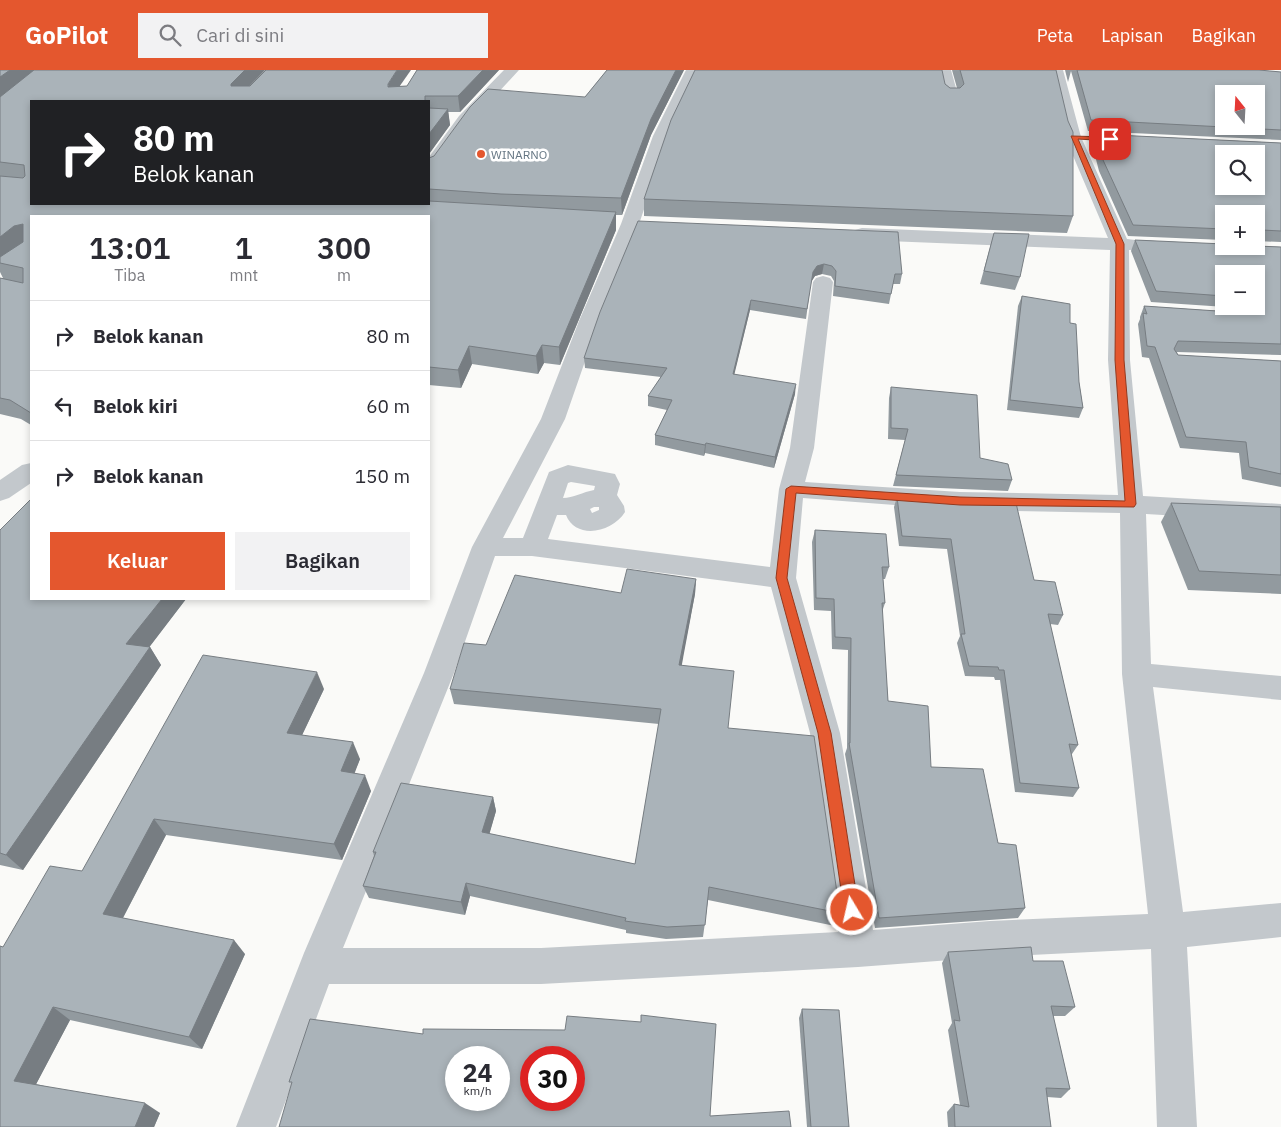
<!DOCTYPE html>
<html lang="id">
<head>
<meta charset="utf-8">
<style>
  body { margin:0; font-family:"IBM Plex Sans",sans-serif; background:#f2f2f3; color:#2b2b33; height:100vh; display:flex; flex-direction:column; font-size:19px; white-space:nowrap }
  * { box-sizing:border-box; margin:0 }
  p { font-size:16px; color:#7c7c81 }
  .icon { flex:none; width:28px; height:28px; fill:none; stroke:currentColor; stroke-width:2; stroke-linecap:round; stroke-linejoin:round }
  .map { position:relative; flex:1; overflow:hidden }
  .drawer { position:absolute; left:30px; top:145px; width:400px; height:385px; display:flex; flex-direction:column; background:#fff; border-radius:0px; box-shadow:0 2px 8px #0003 }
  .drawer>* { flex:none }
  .top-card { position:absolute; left:30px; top:30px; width:400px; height:105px; border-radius:0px; box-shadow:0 2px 8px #0003; background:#202124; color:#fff; overflow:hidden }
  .needle { width:32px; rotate:342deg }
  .buttons { position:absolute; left:1215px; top:15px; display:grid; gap:10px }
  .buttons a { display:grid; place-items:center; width:50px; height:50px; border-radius:0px; background:#fff; box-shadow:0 2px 8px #0003; font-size:25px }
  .speed { position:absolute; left:445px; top:976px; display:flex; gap:10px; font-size:25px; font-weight:700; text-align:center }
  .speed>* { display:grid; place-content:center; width:65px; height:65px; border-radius:50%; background:#fff; box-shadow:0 2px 8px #0003; line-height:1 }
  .speed small { font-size:12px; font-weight:400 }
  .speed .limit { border:8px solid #d22; background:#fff; color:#111 }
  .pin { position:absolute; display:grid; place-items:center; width:42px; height:42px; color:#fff; margin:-21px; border-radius:10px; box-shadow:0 2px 8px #0006 }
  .me { position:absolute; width:55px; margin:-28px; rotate:351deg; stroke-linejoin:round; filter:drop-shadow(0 0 4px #0008) }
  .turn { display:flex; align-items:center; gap:18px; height:105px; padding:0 20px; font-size:22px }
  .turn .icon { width:65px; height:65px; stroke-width:2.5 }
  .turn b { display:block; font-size:35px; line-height:42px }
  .eta { display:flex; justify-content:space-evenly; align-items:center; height:85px; text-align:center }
  .eta b { font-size:30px; font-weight:600; line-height:35px }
  .cta { display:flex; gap:10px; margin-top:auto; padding:10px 20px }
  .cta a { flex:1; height:58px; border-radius:0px; background:#e4572e; color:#fff; font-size:20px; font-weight:600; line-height:58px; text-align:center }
  .cta a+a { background:#f2f2f3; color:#2b2b33 }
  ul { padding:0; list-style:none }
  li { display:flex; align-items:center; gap:15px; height:70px; padding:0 20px; border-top:1px solid #e1e1e2 }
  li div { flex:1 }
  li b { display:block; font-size:19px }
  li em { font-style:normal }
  header { display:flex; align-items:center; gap:30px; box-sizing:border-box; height:70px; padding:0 25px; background:#e4572e; color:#fff }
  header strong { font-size:24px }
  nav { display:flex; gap:28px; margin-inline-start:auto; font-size:18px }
  .search { width:350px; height:45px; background:#f2f2f3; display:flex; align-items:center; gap:12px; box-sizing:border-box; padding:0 18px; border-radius:0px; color:#7c7c81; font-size:19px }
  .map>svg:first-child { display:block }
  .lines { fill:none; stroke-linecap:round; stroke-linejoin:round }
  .minor { fill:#c3c8cc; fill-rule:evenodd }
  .wall { fill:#929a9f; fill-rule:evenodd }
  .shaded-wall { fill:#777d82 }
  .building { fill:#aab3b9; stroke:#777d82; fill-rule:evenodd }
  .route { fill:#e4572e; stroke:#94391e }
  .poi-dot { fill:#e4572e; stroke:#fff; stroke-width:2 }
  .labels { text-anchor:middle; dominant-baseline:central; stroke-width:5; stroke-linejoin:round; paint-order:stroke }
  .far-poi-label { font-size:12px; fill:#657683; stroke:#fff; text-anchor:start }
</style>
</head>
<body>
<header>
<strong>GoPilot</strong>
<div class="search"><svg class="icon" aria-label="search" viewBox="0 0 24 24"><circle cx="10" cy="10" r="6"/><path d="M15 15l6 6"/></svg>Cari di sini</div>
<nav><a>Peta</a><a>Lapisan</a><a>Bagikan</a></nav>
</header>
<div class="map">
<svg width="1281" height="1057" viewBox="0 0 1281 1057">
  <rect width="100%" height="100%" fill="#fafaf8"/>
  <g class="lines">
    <!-- minor -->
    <g class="minor">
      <path d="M504,0H519L471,52L435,102L429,103V87L459,46Z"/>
      <path d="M686,0H700L669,66L639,154L599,251L565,349L503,468H523L549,402L568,395L615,404L620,414L617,425L624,436L625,442C612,463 576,470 566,445H557L548,469L770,497L779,419L790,378L813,212L816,208L823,206L830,208L833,212L814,378L805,412L960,422L1118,425L1108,290L1110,180L862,170L855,168L853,164L855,160L862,158L1108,168L1065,67L1049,0H1063L1081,67L1127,169L1144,171L1146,175L1144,179L1129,180L1130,290L1143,426L1281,434V452L1146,444L1151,594L1281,606V630L1153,617L1183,842L1281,833V867L1187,877L1197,1057H1157L1151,879L990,887L858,897L541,914H329L276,1057H236L304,883L424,603L472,477L541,349L579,251L621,154L653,66ZM571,412L595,416L594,420C583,422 573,428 563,428L568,413ZM803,428L960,440L1120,443L1122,604L1148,844L990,851L873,860L840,663L796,508ZM594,437H599V440L592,443L590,439ZM495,486H532L771,517L810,663L838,862L541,878H343L454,603Z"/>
      <path d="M937,0H951L959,29L956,32H946L943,29Z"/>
      <path d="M31,393V413L9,428L0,431V410L22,395Z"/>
    </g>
  </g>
  <!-- wall -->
  <g class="wall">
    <path d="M0,0H265L249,16H407L417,0H499L460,42H448L450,55L429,84V31H31V134H429V88L434,86L585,27L607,0H684L651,65L622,145H616V160L560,295L544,293L538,304L472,294L461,318L429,315V146H31V355L21,349L0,344V208H3L0,202Z"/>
    <path d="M952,0H1056L1073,146L1067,163L644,146V129L945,14L950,18H957Z"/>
    <path d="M1065,0H1259L1281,2V70L1088,61L1071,1L1068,12Z"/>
    <path d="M1095,64L1281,73V172L1256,171V144H1224V170L1128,166L1099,101L1092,74Z"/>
    <path d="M638,151L902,204L900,214H893L889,234L833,226L834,211L831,206L822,204L815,206L811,212L806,249L750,240L734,304L795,324L774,398L705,383L704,386L655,375V365L667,340L648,336V326L661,307L585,298L584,288Z"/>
    <path d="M994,163L1020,207L1015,220L980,214Z"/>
    <path d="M1135,170L1281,177V285L1177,282L1178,285L1281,291V417L1242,409L1239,383L1180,378L1149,288L1142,287L1138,254L1140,249V247L1144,236L1232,242L1235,241L1234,239L1226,237L1151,232L1131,181ZM1224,204L1256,236H1224Z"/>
    <path d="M1022,226L1070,253L1083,338L1079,348L1007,340L1018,236Z"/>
    <path d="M891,317L980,388L1012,410L1008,421L893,416L905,370L888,369L889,328Z"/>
    <path d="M897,427L1034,510L1063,545L1058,555L1050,554L1078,675L1072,684H1071L1079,718L1073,727L1015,722L1000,610H995L994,607L965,606L957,573L960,566L947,479L899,476L894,437Z"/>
    <path d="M1171,433L1281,437V524L1188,520L1161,452Z"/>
    <path d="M0,460L31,529H186L149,577H150L161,595L23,800L0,795Z"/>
    <path d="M815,460L889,497L885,509H883L885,533L882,542L888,631L931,697L998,773L1025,838L1018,848L875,858L845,684L847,678L848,580L832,579L831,541L814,540L812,472Z"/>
    <path d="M696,509L695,524L681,595L728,658L840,843L835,856L708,830L703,867L666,869L626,863V860L470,826L465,845L369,828L363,816L374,786L373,782L493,727L496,741L489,764L635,794L659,654L454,634L450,619L486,575L621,523Z"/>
    <path d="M324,619L302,665L360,689L354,703L371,721L342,790L166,765L123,848L245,884L202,979L70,950L36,1014L160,1043L154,1057H0L3,877L82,801Z"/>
    <path d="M948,882L1033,891L1075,937L1065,946H1053L1070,1019L1061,1028L1047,1027L1051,1057H948L947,1042L954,1034L960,1035L948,960L952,953L942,893Z"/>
    <path d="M802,939L849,1057H807L799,948Z"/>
  </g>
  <!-- shaded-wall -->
  <g class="shaded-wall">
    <path d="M10,0H34L0,29V7Z"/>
    <path d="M245,0H265L236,30L231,16V14Z"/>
    <path d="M397,0H411L390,30L388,14Z"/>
    <path d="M483,0H499L460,42L458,26Z"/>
    <path d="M676,0H684L651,65L622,145L621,128L651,49Z"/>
    <path d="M448,39L450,55L429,84V64Z"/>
    <path d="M616,142V160L560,295L559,277Z"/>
    <path d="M23,154L31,170L0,192V167L14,156Z"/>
    <path d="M824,194L822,204L815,206L811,212L813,202L817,196Z"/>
    <path d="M751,230L750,240L732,314L733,304Z"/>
    <path d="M542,275L544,293L538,304L536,286Z"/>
    <path d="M469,276L472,294L461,318L458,300Z"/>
    <path d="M796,314L795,324L774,398L775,387Z"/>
    <path d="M706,373L705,383L704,386L705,375Z"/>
    <path d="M696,509L695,524L679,610V595Z"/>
    <path d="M162,529H186L138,592L126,574Z"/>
    <path d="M150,577L161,595L23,800L6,785Z"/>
    <path d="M317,602L324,619L295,680L287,663Z"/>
    <path d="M353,672L360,689L349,718L341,701Z"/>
    <path d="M365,705L371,721L342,790L334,774Z"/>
    <path d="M493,727L496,741L486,776L482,762Z"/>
    <path d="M154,749L166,765L117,859L103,844Z"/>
    <path d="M466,813L470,826L465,845L461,832Z"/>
    <path d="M234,870L245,884L202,979L189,967Z"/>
    <path d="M53,937L70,950L32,1022L14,1011Z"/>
    <path d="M145,1033L160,1043L154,1057H135Z"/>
  </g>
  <!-- building -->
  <g class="building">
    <path d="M0,0H10L0,7Z"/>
    <path d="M34,0H245L231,14V16H250L266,0H397L388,14V17L407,16L417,0H483L458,26H425V31H31V134H429V131L616,142L559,277L542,275L536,286L469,276L458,300L429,297V146H31V343L10,330L0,328V208L23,213V198L0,193V187L23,172V154L14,156L0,167V106L23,108L25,106L24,95L0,92V27Z"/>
    <path d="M607,0H676L651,49L621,128L501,124L429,119V88L434,86L470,37L488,19L585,27Z"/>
    <path d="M695,0H942L945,14L950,18H960L964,14L960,0H1056L1068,51L1073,62V146L644,129L671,50Z"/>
    <path d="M1077,0H1259L1281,2V60L1091,50ZM1224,24H1256V56H1224Z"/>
    <path d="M429,38L448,39L429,64Z"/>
    <path d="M1095,64L1281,73V161L1262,160L1260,163H1256V144H1224V159L1133,155L1103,90ZM1224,84H1256V116H1224Z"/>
    <path d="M638,151L898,162L902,204H895L891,224L835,216L836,201L832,196L824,194L817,196L813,202L807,239L751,230L733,304L796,314L775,387L706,373L705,375L655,365L672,330L648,326L667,298L584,288L600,242Z"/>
    <path d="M994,163L1029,164L1020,207L984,201Z"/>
    <path d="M1135,170L1224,174V176H1256L1281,177V274L1178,271L1174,279L1178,285L1281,291V404L1249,397L1246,372L1186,367L1155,277L1147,276L1143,243L1147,244L1144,236L1232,242L1239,240L1242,236H1256V204H1224V226L1156,221Z"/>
    <path d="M1022,226L1070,234V253L1076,254L1079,312L1083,338L1010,330Z"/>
    <path d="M891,317L977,325L980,388L1008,394L1012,410L896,405L908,359L891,358Z"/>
    <path d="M897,427L963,432L1016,433L1034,510L1055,512L1063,545L1048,544L1078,675L1069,674L1079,718L1020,713L1004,600H999L998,597L969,596L961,564H965L951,469L902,466Z"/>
    <path d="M31,429V529H162L126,574L150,577L6,785L0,783V460Z"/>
    <path d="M1171,433L1281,437V505L1199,501Z"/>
    <path d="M815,460L886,464L889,497H882L885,533H882L888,631L928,636L931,697L983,699L998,773L1016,775L1025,838L879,848L849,673H850L851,568L835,567L834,529L816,528Z"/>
    <path d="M627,499L696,509L679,595L734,601L728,658L814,666L840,843L709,817L705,855L667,857L625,851L626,848L466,813L461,832L363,816L376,782H373L401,713L493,727L482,762L635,794L661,639L450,619L464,573L486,575L515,505L621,523Z"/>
    <path d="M203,585L317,602L287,663L353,672L341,701L365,705L334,774L154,749L103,844L234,870L189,967L53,937L14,1011L145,1033L135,1057H0V876L3,877L50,796L82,801Z"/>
    <path d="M1031,877L1033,891H1063L1075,937L1051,936L1070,1019L1046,1018L1051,1057H955L954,1034L969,1037L954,950L960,951L948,882Z"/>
    <path d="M802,939L839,940L849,1057H811Z"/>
    <path d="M641,945L716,954L710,1046L789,1041L791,1057H279L292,1012H289L310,949L423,964V959L565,960L567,946L641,952ZM456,988H499V1030H456ZM531,988H574V1030H531Z"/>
  </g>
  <!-- route -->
  <path class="route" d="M1071,66L1110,67L1113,69L1110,71L1078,69L1124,174V290L1136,434L1134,437L960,435L796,423L787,508L831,663L859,840L857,845L852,847L847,845L844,840L818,663L776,508L786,419L791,416L960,427L1125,431L1115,290L1116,174Z"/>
  <!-- markers -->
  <circle class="poi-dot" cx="481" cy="84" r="5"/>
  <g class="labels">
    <!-- far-poi labels -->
    <g class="far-poi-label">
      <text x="491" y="84">WINARNO</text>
    </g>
  </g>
</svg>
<div class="buttons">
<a><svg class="needle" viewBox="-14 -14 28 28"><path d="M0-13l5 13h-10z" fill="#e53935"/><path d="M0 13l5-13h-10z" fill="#7c7c81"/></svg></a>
<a><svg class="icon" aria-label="search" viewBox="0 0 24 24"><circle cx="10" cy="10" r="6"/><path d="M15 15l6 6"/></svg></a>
<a>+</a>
<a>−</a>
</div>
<div class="speed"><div>24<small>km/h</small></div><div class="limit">30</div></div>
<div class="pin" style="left:1110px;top:69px;background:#d93025"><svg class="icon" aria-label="arrive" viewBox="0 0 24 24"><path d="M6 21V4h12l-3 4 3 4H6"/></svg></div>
<svg class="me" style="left:852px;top:840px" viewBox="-20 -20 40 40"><circle r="17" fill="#e4572e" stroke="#fff" stroke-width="3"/><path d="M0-11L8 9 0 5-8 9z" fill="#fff"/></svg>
<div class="top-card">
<div class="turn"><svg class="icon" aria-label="right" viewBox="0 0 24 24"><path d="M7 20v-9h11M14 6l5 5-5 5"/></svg><div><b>80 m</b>Belok kanan</div></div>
</div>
<section class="drawer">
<div class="eta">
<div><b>13:01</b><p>Tiba</p></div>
<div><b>1</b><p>mnt</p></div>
<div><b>300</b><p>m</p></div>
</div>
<ul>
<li><svg class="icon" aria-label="right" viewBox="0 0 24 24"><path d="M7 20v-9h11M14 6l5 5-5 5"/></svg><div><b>Belok kanan</b></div><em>80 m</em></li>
<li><svg class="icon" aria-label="left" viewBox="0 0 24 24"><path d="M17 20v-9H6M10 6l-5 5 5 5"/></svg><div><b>Belok kiri</b></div><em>60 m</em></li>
<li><svg class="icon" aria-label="right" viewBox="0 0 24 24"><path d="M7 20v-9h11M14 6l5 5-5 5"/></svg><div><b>Belok kanan</b></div><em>150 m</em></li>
</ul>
<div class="cta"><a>Keluar</a><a>Bagikan</a></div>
</section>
</div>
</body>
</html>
